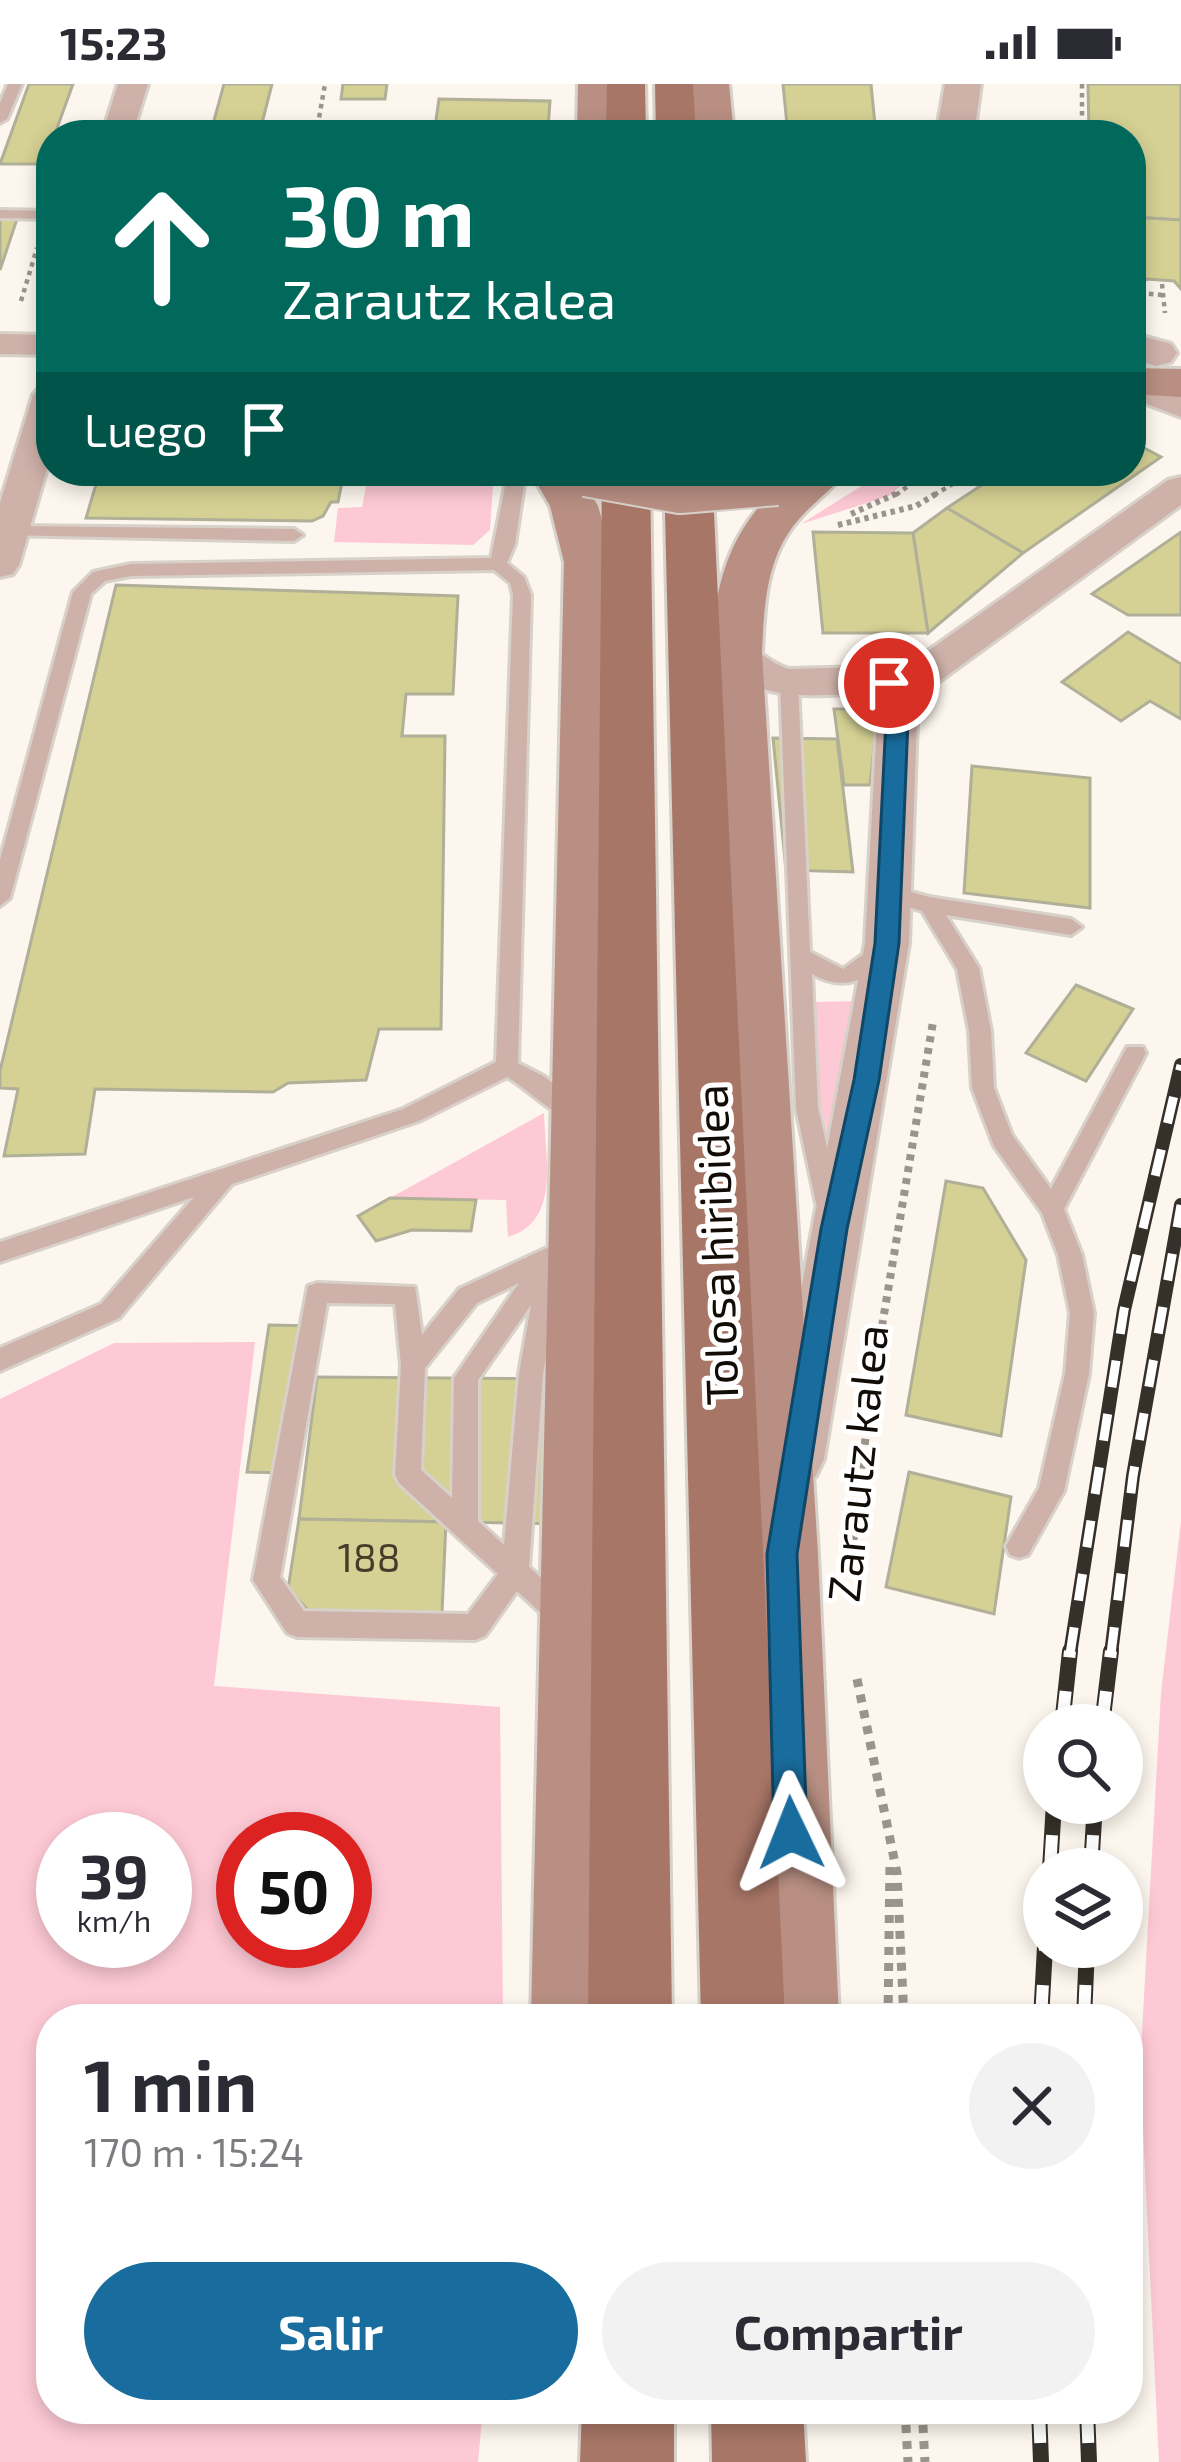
<!DOCTYPE html>
<html lang="es">
<head>
<meta charset="utf-8">
<style>
  body { margin:0; font-family:"Exo 2",sans-serif; background:#f2f2f3; color:#2b2b33; height:100vh; display:flex; flex-direction:column; font-size:45px; white-space:nowrap }
  * { box-sizing:border-box; margin:0 }
  p { font-size:39px; color:#7c7c81 }
  .icon { flex:none; width:66px; height:66px; fill:none; stroke:currentColor; stroke-width:2; stroke-linecap:round; stroke-linejoin:round }
  .map { position:relative; flex:1; overflow:hidden }
  .sheet { position:absolute; left:36px; top:1920px; width:1107px; height:420px; display:flex; flex-direction:column; background:#fff; border-radius:48px; box-shadow:0 6px 18px #0003 }
  .sheet>* { flex:none }
  .guide { position:absolute; left:36px; top:36px; width:1110px; height:366px; border-radius:48px; box-shadow:0 6px 18px #0003; background:#00695c; color:#fff; overflow:hidden }
  .controls { position:absolute; left:1023px; top:1620px; display:grid; gap:24px }
  .controls a { display:grid; place-items:center; width:120px; height:120px; border-radius:50%; background:#fff; box-shadow:0 6px 18px #0003; font-size:60px }
  .speed { position:absolute; left:36px; top:1728px; display:flex; gap:24px; font-size:60px; font-weight:700; text-align:center }
  .speed>* { display:grid; place-content:center; width:156px; height:156px; border-radius:50%; background:#fff; box-shadow:0 6px 18px #0003; line-height:1 }
  .speed small { font-size:30px; font-weight:400 }
  .speed .limit { border:18px solid #d22; background:#fff; color:#111 }
  .pin { position:absolute; display:grid; place-items:center; width:102px; height:102px; color:#fff; margin:-51px; border:6px solid #fff; border-radius:50%; box-shadow:0 3px 12px #0007 }
  .me { position:absolute; width:132px; margin:-66px; rotate:358deg; stroke-linejoin:round; filter:drop-shadow(0 0 9px #0008) }
  .turn { display:flex; align-items:center; gap:42px; height:252px; padding:0 48px; font-size:54px }
  .turn .icon { width:156px; height:156px; stroke-width:2.5 }
  .turn b { display:block; font-size:84px; line-height:102px }
  .then { display:flex; align-items:center; height:114px; padding:0 48px; background:#0003; gap:24px; font-size:45px }
  .round { display:grid; place-items:center; flex:none; width:126px; height:126px; border-radius:63px; background:#f2f2f3 }
  .overview { display:flex; align-items:center; justify-content:space-between; height:204px; padding:0 48px }
  h1 { font-size:72px; font-weight:700; line-height:90px }
  .action { display:flex; gap:24px; margin-top:auto; padding:24px 48px }
  .action a { flex:1; height:138px; border-radius:72px; background:#196d9e; color:#fff; font-size:48px; font-weight:700; line-height:138px; text-align:center }
  .action a+a { background:#f2f2f3; color:#2b2b33 }
  .status { display:flex; justify-content:space-between; align-items:center; height:84px; padding:0 60px; background:#fff; direction:ltr }
  .status svg { height:33px; fill:currentColor }
  .map>svg:first-child { display:block }
  .green { fill:#fdc9d5; fill-rule:evenodd }
  .building { fill:#d5d194; stroke:#b0af97; stroke-width:3 }
  .lines { fill:none; stroke-linecap:round; stroke-linejoin:round }
  .service-casing { stroke:#d7d1c9; stroke-width:6 }
  .minor-casing { stroke:#d7d1c9; stroke-width:6 }
  .tertiary-casing { stroke:#d7d1c9; stroke-width:6 }
  .secondary-casing { stroke:#d7d1c9; stroke-width:6 }
  .primary-casing { stroke:#d7d1c9; stroke-width:6 }
  .path-far3 { stroke:#9a948d; stroke-width:4.5; stroke-dasharray:4.5 4.5; stroke-linecap:butt }
  .path-far2 { stroke:#9a948d; stroke-width:6; stroke-dasharray:4.5 4.5; stroke-linecap:butt }
  .path-far1 { stroke:#9a948d; stroke-width:8; stroke-dasharray:6 6; stroke-linecap:butt }
  .path { stroke:#9a948d; stroke-width:9; stroke-dasharray:8 8; stroke-linecap:butt }
  .service { fill:#ceb1a9; fill-rule:evenodd }
  .minor { fill:#ceb1a9; fill-rule:evenodd }
  .tertiary { fill:#ceb1a9; fill-rule:evenodd }
  .secondary { fill:#b88f82; fill-rule:evenodd }
  .primary { fill:#a87667; fill-rule:evenodd }
  .rail-far1-casing { stroke:#36302a; stroke-width:14 }
  .rail-casing { stroke:#36302a; stroke-width:16 }
  .rail-far1 { stroke:#fff; stroke-width:9; stroke-dasharray:27; stroke-linecap:butt }
  .rail { stroke:#fff; stroke-width:12; stroke-dasharray:34; stroke-linecap:butt }
  .secondary-bridge-casing { stroke:#d7d1c9; stroke-width:46; stroke-linecap:butt }
  .secondary-bridge { stroke:#b88f82; stroke-width:42 }
  .route { fill:#196d9e; stroke:#104767; stroke-width:3 }
  .labels { text-anchor:middle; dominant-baseline:central; stroke-width:10; stroke-linejoin:round; paint-order:stroke }
  .number-label { font-size:39px; fill:#433d2a }
  .street-label { font-size:45px; fill:#120c06; stroke:#fff }
</style>
</head>
<body>
<div class="status"><b>15:23</b><svg viewBox="0 0 49 12"><path d="M0 12V9h3v3zM5 12V6h3v6zM10 12V3h3v9zM15 12V0h3v12zM26 1h20v11H26zM47 4h2v5h-2z"/></svg></div>
<div class="map">
<svg width="1181" height="2378" viewBox="0 0 1181 2378">
  <rect width="100%" height="100%" fill="#fdf6ee"/>
  <!-- green -->
  <g class="green">
    <path d="M369,387H494L490,446L473,461L334,458L338,424L362,423Z"/>
    <path d="M885,387H918L889,412L801,440Z"/>
    <path d="M860,917L830,1064L820,1018L814,918Z"/>
    <path d="M544,1029C545,1073 561,1138 508,1153L506,1116L390,1114Z"/>
    <path d="M255,1258L214,1602L500,1623L503,1935H51V2325H483L478,2378H0V1315L114,1259ZM63,1755H165V1857H63ZM243,1755H345V1857H243Z"/>
    <path d="M1181,1437V2378H1159L1140,1984L1161,1609Z"/>
  </g>
  <!-- building -->
  <g class="building">
    <path d="M29,0H73L44,80H0Z"/>
    <path d="M224,0H272L259,51H210Z"/>
    <path d="M343,0H387L385,15H341Z"/>
    <path d="M783,0H871L876,51H788Z"/>
    <path d="M1088,0H1181V136L1131,133V51H1089Z"/>
    <path d="M439,15L550,17L548,44L435,43Z"/>
    <path d="M334,38L383,40L381,51H333Z"/>
    <path d="M1131,133L1181,136V205L1174,197L1147,195L1131,206Z"/>
    <path d="M0,135H17L0,186Z"/>
    <path d="M1131,357L1161,373L1023,469L947,424L1003,387H1131Z"/>
    <path d="M100,387H366L364,399L342,398L338,418H331L323,432L312,437L86,434Z"/>
    <path d="M947,424L1023,469L928,549L913,449Z"/>
    <path d="M813,448L913,449L928,549H823Z"/>
    <path d="M1181,448V531H1128L1092,510Z"/>
    <path d="M116,501L458,512L453,610H406L402,652H445L441,945H379L366,996L288,999L273,1008L95,1005L85,1070L4,1072L18,1005L0,1004V987Z"/>
    <path d="M1128,548L1181,580V635L1150,617L1121,637L1062,598Z"/>
    <path d="M834,625H878L870,701H844Z"/>
    <path d="M773,654L837,655L853,788L786,786Z"/>
    <path d="M972,682L1090,694V824L964,809Z"/>
    <path d="M1076,901L1133,925L1086,997L1026,969Z"/>
    <path d="M946,1097L983,1104L1026,1176L1001,1352L906,1331Z"/>
    <path d="M390,1114L476,1116L471,1147L412,1146L376,1157L358,1132Z"/>
    <path d="M269,1241L316,1242L298,1389L247,1388Z"/>
    <path d="M317,1293L564,1295L563,1440L299,1435Z"/>
    <path d="M909,1388L1011,1413L994,1530L886,1503Z"/>
    <path d="M299,1435L446,1438L442,1529L310,1528L288,1505Z"/>
  </g>
  <g class="lines">
    <defs>
      <g id="service">
        <path d="M8,0H22L7,35L0,39V19Z"/>
        <path d="M0,126L51,127V135L0,134Z"/>
        <path d="M508,387H526L515,460L507,479L524,493L531,511L518,979L545,993L582,1023L585,1029L582,1035C558,1039 529,1005 507,993L419,1037L232,1100L119,1234L0,1287V1264L101,1220L194,1113L0,1178V1158L403,1025L496,978L513,511L510,499L494,486L131,492L105,497L91,510L10,814L0,822V776L73,508L93,488L131,480L491,474Z"/>
        <path d="M10,442L294,445L303,451L294,457L4,451L1,447Z"/>
        <path d="M789,592L798,598L810,868L843,885L882,857L893,865C871,896 846,909 812,890L818,1024L840,1119L836,1126H820L816,1119L796,1024L780,598Z"/>
        <path d="M890,802L929,813L1071,835L1082,843L1071,851L946,831L979,884L991,947L994,1004L1012,1051L1051,1105L1127,963H1143L1146,969L1064,1125L1082,1171L1094,1229L1089,1290L1064,1407L1028,1471L1019,1474L1010,1471L1006,1462L1039,1404L1065,1290L1070,1229L1058,1171L1042,1129L994,1062L972,1004L969,947L957,885L922,827L883,815L880,810Z"/>
        <path d="M551,1162L559,1165L563,1172L543,1290L529,1483L574,1523L577,1532L574,1541L564,1545L554,1541L517,1507L485,1552L475,1556L297,1553L287,1549L253,1496L308,1202L317,1199L415,1203L422,1251L459,1205ZM519,1199L454,1294L452,1414L421,1386L425,1284L477,1219ZM327,1219L395,1220L401,1281L395,1391L399,1399L498,1490L468,1530L304,1527L280,1493ZM531,1221L519,1290L504,1461L478,1437V1296Z"/>
      </g>
      <g id="minor">
        <path d="M118,0H148L132,51H102Z"/>
        <path d="M0,250L51,251V271L0,270Z"/>
        <path d="M1131,291L1181,309V333L1131,314Z"/>
        <path d="M51,300V371L19,481L13,490L0,493V419L33,311L39,304Z"/>
        <path d="M1181,393V421L930,604L911,609L917,636L909,859L824,1375L816,1392L797,1400L778,1392L770,1375L865,859L877,636L871,609C816,611 750,622 716,569L722,560C752,552 762,578 789,585L907,582L1168,396Z"/>
      </g>
      <g id="tertiary">
        <path d="M945,0H981L974,51H936Z"/>
        <path d="M1131,249L1171,260L1177,269L1171,278L1156,282L1131,275Z"/>
      </g>
      <g id="secondary">
        <path d="M578,0H616L617,51H577Z"/>
        <path d="M691,0H729L734,51H694Z"/>
        <path d="M1131,284L1181,285V313L1131,310Z"/>
        <path d="M530,387H578L598,422L614,478L615,1935H531L564,478L550,422Z"/>
        <path d="M794,387H846C833,405 814,418 799,435C766,472 764,522 762,569L818,1470L839,1935H755L746,1470L710,569C717,488 731,442 794,387Z"/>
      </g>
      <g id="primary">
        <path d="M607,0H645L646,51H606Z"/>
        <path d="M655,0H693L696,51H656Z"/>
        <path d="M602,387H650L672,1935H588Z"/>
        <path d="M664,387H712L785,1935H701Z"/>
        <path d="M582,2325H674V2378H580Z"/>
        <path d="M711,2325H803L806,2378H712Z"/>
      </g>
    </defs>
    <!-- service casing -->
    <use href="#service" class="service-casing"/>
    <!-- minor casing -->
    <use href="#minor" class="minor-casing"/>
    <!-- tertiary casing -->
    <use href="#tertiary" class="tertiary-casing"/>
    <!-- secondary casing -->
    <use href="#secondary" class="secondary-casing"/>
    <!-- primary casing -->
    <use href="#primary" class="primary-casing"/>
    <!-- path-far3 -->
    <g class="path-far3">
      <path d="M1082,0V51"/>
      <path d="M316,51L325,0"/>
      <path d="M1162,200L1165,229"/>
      <path d="M1131,208L1162,211"/>
      <path d="M21,217L37,164"/>
      <path d="M896,411L928,387"/>
      <path d="M934,411L975,387"/>
    </g>
    <!-- path-far2 -->
    <g class="path-far2">
      <path d="M851,430L900,408"/>
      <path d="M838,441L916,422L939,408"/>
    </g>
    <!-- path-far1 -->
    <g class="path-far1">
      <path d="M849,1431L854,1386"/>
      <path d="M852,1468L871,1308L933,938"/>
    </g>
    <!-- path -->
    <g class="path">
      <path d="M857,1595L897,1789L904,1935"/>
      <path d="M888,1935L890,1775"/>
      <path d="M905,2325L908,2378"/>
      <path d="M922,2325L925,2378"/>
    </g>
    <!-- service -->
    <use href="#service" class="service"/>
    <!-- minor -->
    <use href="#minor" class="minor"/>
    <!-- tertiary -->
    <use href="#tertiary" class="tertiary"/>
    <!-- secondary -->
    <use href="#secondary" class="secondary"/>
    <!-- primary -->
    <use href="#primary" class="primary"/>
    <defs>
      <g id="rail-far1">
        <path d="M1070,1570L1124,1226L1181,981"/>
        <path d="M1111,1570L1133,1392L1181,1121"/>
      </g>
      <g id="rail">
        <path d="M1062,1641L1070,1567"/>
        <path d="M1102,1641L1111,1567"/>
        <path d="M1050,1785L1054,1719"/>
        <path d="M1091,1785L1095,1719"/>
        <path d="M1041,1935L1045,1863"/>
        <path d="M1084,1935L1087,1863"/>
        <path d="M1039,2325L1041,2378"/>
        <path d="M1087,2325L1089,2378"/>
      </g>
    </defs>
    <!-- rail-far1 casing -->
    <use href="#rail-far1" class="rail-far1-casing"/>
    <!-- rail casing -->
    <use href="#rail" class="rail-casing"/>
    <!-- rail-far1 -->
    <use href="#rail-far1" class="rail-far1"/>
    <!-- rail -->
    <use href="#rail" class="rail"/>
    <defs>
      <path id="secondary-bridge" d="M586,391L680,408L777,400"/>
    </defs>
    <!-- secondary-bridge casing -->
    <use href="#secondary-bridge" class="secondary-bridge-casing"/>
    <!-- secondary-bridge -->
    <use href="#secondary-bridge" class="secondary-bridge"/>
  </g>
  <!-- route -->
  <path class="route" d="M889,592L900,599L908,636L899,859L879,996L847,1145L797,1470L807,1749L802,1761L791,1765L779,1761L774,1749L767,1470L821,1145L854,996L875,859L886,636L878,599Z"/>
  <g class="labels">
    <!-- number labels -->
    <g class="number-label">
      <text x="369" y="1472">188</text>
    </g>
    <!-- street labels -->
    <g class="street-label">
      <text transform="translate(715 1161) rotate(-92)">Tolosa hiribidea</text>
      <text transform="translate(856 1379) rotate(-84)">Zarautz kalea</text>
    </g>
  </g>
</svg>
<div class="controls">
<a><svg class="icon" aria-label="search" viewBox="0 0 24 24"><circle cx="10" cy="10" r="6"/><path d="M15 15l6 6"/></svg></a>
<a><svg class="icon" aria-label="layers" viewBox="0 0 24 24"><path d="M12 4l9 5-9 5-9-5zM3 14l9 5 9-5"/></svg></a>
</div>
<div class="speed"><div>39<small>km/h</small></div><div class="limit">50</div></div>
<div class="pin" style="left:889px;top:599px;background:#d93025"><svg class="icon" aria-label="arrive" viewBox="0 0 24 24"><path d="M6 21V4h12l-3 4 3 4H6"/></svg></div>
<svg class="me" style="left:791px;top:1749px" viewBox="-20 -20 40 40"><path d="M0-17L14 15 0 8-14 15z" fill="#196d9e" stroke="#fff" stroke-width="4"/></svg>
<div class="guide">
<div class="turn"><svg class="icon" aria-label="ahead" viewBox="0 0 24 24"><path d="M12 20V5M6 11l6-6 6 6"/></svg><div><b>30 m</b>Zarautz kalea</div></div>
<div class="then">Luego<svg class="icon" aria-label="arrive" viewBox="0 0 24 24"><path d="M6 21V4h12l-3 4 3 4H6"/></svg></div>
</div>
<section class="sheet">
<div class="overview"><div><h1>1 min</h1><p>170 m · 15:24</p></div><a class="round"><svg class="icon" aria-label="close" viewBox="0 0 24 24"><path d="M6 6l12 12M18 6L6 18"/></svg></a></div>
<div class="action"><a>Salir</a><a>Compartir</a></div>
</section>
</div>
</body>
</html>
